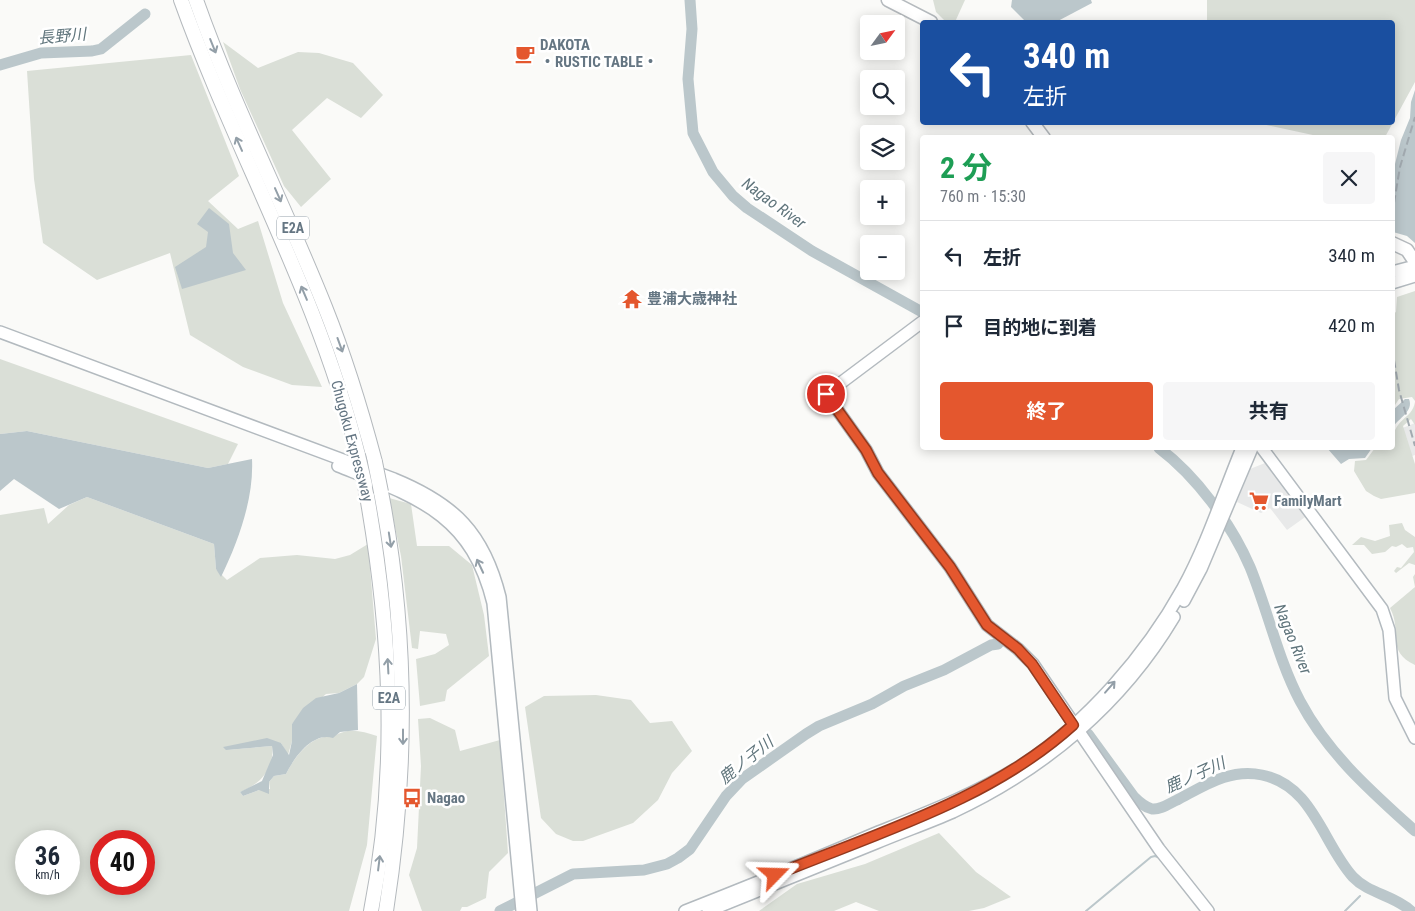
<!DOCTYPE html>
<html lang="ja">
<head>
<meta charset="utf-8">
<style>
  body { margin:0; font-family:"Roboto Condensed","Noto Sans JP",sans-serif; background:#f6f6f7; color:#1f2937; height:100vh; display:flex; flex-direction:column; font-size:19px; white-space:nowrap }
  * { box-sizing:border-box; margin:0 }
  p { font-size:16px; color:#747a83 }
  .icon { flex:none; width:28px; height:28px; fill:none; stroke:currentColor; stroke-width:2; stroke-linecap:round; stroke-linejoin:round }
  .map { position:relative; flex:1; overflow:hidden }
  .drawer { position:absolute; left:920px; top:135px; width:475px; height:315px; display:flex; flex-direction:column; background:#fff; border-radius:5px; box-shadow:0 2px 12px #0003 }
  .drawer>* { flex:none }
  .guide { position:absolute; left:920px; top:20px; width:475px; height:105px; border-radius:5px; box-shadow:0 2px 12px #0003; background:#1a4fa0; color:#fff; overflow:hidden }
  .needle { width:32px; rotate:57deg }
  .buttons { position:absolute; left:860px; top:15px; display:grid; gap:10px }
  .buttons a { display:grid; place-items:center; width:45px; height:45px; border-radius:5px; background:#fff; box-shadow:0 2px 12px #0003; font-size:25px }
  .speed { position:absolute; left:15px; top:830px; display:flex; gap:10px; font-size:25px; font-weight:700; text-align:center }
  .speed>* { display:grid; place-content:center; width:65px; height:65px; border-radius:50%; background:#fff; box-shadow:0 2px 12px #0003; line-height:1 }
  .speed small { font-size:12px; font-weight:400 }
  .speed .limit { border:8px solid #d22; background:#fff; color:#111 }
  .pin { position:absolute; display:grid; place-items:center; width:42px; height:42px; color:#fff; margin:-21px; border:2px solid #fff; border-radius:50%; box-shadow:0 1px 5px #0007 }
  .me { position:absolute; width:55px; margin:-28px; rotate:68deg; stroke-linejoin:round; filter:drop-shadow(0 0 4px #0008) }
  .turn { display:flex; align-items:center; gap:18px; height:105px; padding:0 20px; font-size:22px }
  .turn .icon { width:65px; height:65px; stroke-width:2.5 }
  .turn b { display:block; font-size:35px; line-height:42px }
  .round { display:grid; place-items:center; flex:none; width:52px; height:52px; border-radius:5px; background:#f6f6f7 }
  .summary { display:flex; align-items:center; justify-content:space-between; height:85px; padding:0 20px }
  h1 { font-size:30px; font-weight:700; line-height:38px; color:#1e9e55 }
  .action { display:flex; gap:10px; margin-top:auto; padding:10px 20px }
  .action a { flex:1; height:58px; border-radius:5px; background:#e4572e; color:#fff; font-size:20px; font-weight:700; line-height:58px; text-align:center }
  .action a+a { background:#f6f6f7; color:#1f2937 }
  ul { padding:0; list-style:none }
  li { display:flex; align-items:center; gap:15px; height:70px; padding:0 20px; border-top:1px solid #e0e1e3 }
  li div { flex:1 }
  li b { display:block; font-size:19px }
  li em { font-style:normal }
  .map>svg:first-child { display:block }
  .built { fill:#e8e9e9 }
  .green { fill:#dadfd7; fill-rule:evenodd }
  .water { fill:#bbc7cb }
  .lines { fill:none; stroke-linecap:round; stroke-linejoin:round }
  .stream { stroke:#bbc7cb; stroke-width:2 }
  .river { stroke:#bbc7cb; stroke-width:11 }
  .secondary-casing { stroke:#b3babf; stroke-width:14 }
  .primary-casing { stroke:#b5babe; stroke-width:15 }
  .highway-casing { stroke:#b4b9bd; stroke-width:16 }
  .secondary { stroke:#fff; stroke-width:11 }
  .primary { stroke:#fff; stroke-width:12 }
  .highway { stroke:#fff; stroke-width:14 }
  .rail { stroke:#a2aab0; stroke-width:2; stroke-dasharray:8 4; stroke-linecap:butt }
  .highway-bridge-casing { stroke:#b4b9bd; stroke-width:16; stroke-linecap:butt }
  .highway-bridge { stroke:#fff; stroke-width:14 }
  .oneway { stroke:#939fa8 }
  .route-casing { stroke:#94391e; stroke-width:12 }
  .route { stroke:#e4572e; stroke-width:9 }
  .labels { text-anchor:middle; dominant-baseline:central; stroke-width:5; stroke-linejoin:round; paint-order:stroke }
  .shield { fill:#fff; stroke:#939fa8; stroke-width:1 }
  .shield-label { font-size:14px; font-weight:bold; fill:#657683 }
  .poi-label { font-size:15px; font-weight:bold; fill:#657683; stroke:#fff; text-anchor:start }
  .street-label { font-size:15px; fill:#657683; stroke:#fff }
  .water-label { font-size:16px; font-style:italic; fill:#60757c; stroke:#fff }
</style>
</head>
<body>
<div class="map">
<svg width="1415" height="911" viewBox="0 0 1415 911">
  <rect width="100%" height="100%" fill="#fafaf8"/>
  <!-- built -->
  <g class="built">
    <path d="M1415,423V455L1409,457L1400,429Z"/>
    <path d="M1265,463L1308,515L1287,530L1270,508L1261,513L1237,502L1250,469Z"/>
  </g>
  <!-- green -->
  <g class="green">
    <path d="M933,0H965L955,22H946L936,12Z"/>
    <path d="M1207,0H1415V82L1385,137H1322L1257,123L1392,122V22H1207Z"/>
    <path d="M223,42L258,68L298,52L319,53L353,63L383,95L361,118L327,98L292,130L331,179L301,207L284,186L240,89Z"/>
    <path d="M191,55L239,176L208,201L238,229L258,221L283,303L322,387L292,385L243,367L190,335L170,253L97,280L43,243L34,179L27,71Z"/>
    <path d="M1415,291V401L1412,397L1399,399L1393,408V314L1396,312L1397,297Z"/>
    <path d="M0,359L238,444L228,464L208,468L27,431L0,434Z"/>
    <path d="M1415,402V425L1411,419L1403,426L1415,464V493L1381,499L1374,496L1366,491L1354,471L1355,461L1366,460L1375,448H1392C1392,416 1412,421 1415,402Z"/>
    <path d="M87,497L214,544L216,569L227,580L260,558L297,555L335,559L350,555L368,544L376,639L364,677L357,684L339,693L326,694L292,724V741L288,755L281,743L226,750L272,746C275,768 260,785 240,792L243,796L259,790L270,789L269,782L274,776L286,774C294,758 312,733 333,737C348,727 361,731 377,736L367,845L349,911H0V515L44,508L48,524L69,505ZM26,841H69V884H26ZM101,841H144V884H101Z"/>
    <path d="M389,498L411,504L417,546H449L472,565L484,615L489,656L447,690L445,701L420,706L416,659L435,654L449,645L446,634L420,631L418,649L412,648L401,556Z"/>
    <path d="M1402,523L1405,530L1415,537V565L1409,563L1396,573L1394,571L1397,567L1401,568L1414,552L1413,547L1407,548L1402,544L1396,547L1392,546L1385,552L1372,554L1364,545H1352L1361,537L1375,541L1390,536L1389,525Z"/>
    <path d="M1415,574V665C1385,651 1403,632 1390,608L1415,587L1413,577Z"/>
    <path d="M596,695L631,700L650,723L672,721L692,751L672,773L658,800L633,823L583,841H573L556,834L541,818L525,707L544,696Z"/>
    <path d="M430,718L455,730L460,751L500,740L508,853L489,872L486,898L467,907H462L460,911H422L409,875L417,848L421,766L418,719Z"/>
    <path d="M939,833L976,872L1011,897L984,908L969,911H879L856,902L834,911H743H759L797,884L865,864Z"/>
  </g>
  <!-- water -->
  <g class="water">
    <path d="M1012,0H1091L1092,3L1056,22H1026L1011,7Z"/>
    <path d="M1415,90V243L1407,236L1393,232V172L1401,140L1410,118L1411,102Z"/>
    <path d="M209,208L229,224L233,253L246,270L182,289L175,267L206,247L208,232L197,224Z"/>
    <path d="M1405,399H1409C1414,411 1399,418 1393,427V410Z"/>
    <path d="M27,431L208,468L252,459C254,499 238,542 221,577L216,569L214,544L87,497L59,509L14,479L0,491V434Z"/>
    <path d="M1327,448H1372L1365,458L1349,459L1341,464Z"/>
    <path d="M357,684L358,730L340,732L333,738C312,732 294,758 286,774L274,776L269,782V794L259,790L243,796L240,792L262,781L273,755L272,746L226,750L223,747L267,738L281,743L289,755L292,741V724L303,708L316,698L339,693Z"/>
  </g>
  <g class="lines">
    <!-- stream -->
    <g class="stream">
      <path d="M1366,889V888"/>
      <path d="M1086,911L1151,857L1155,856L1160,858"/>
      <path d="M1345,911L1360,896"/>
    </g>
    <!-- river -->
    <g class="river">
      <path d="M690,0L692,29L688,79L693,133L713,172L733,196L747,208L812,251L922,312"/>
      <path d="M0,65L41,53L92,51L101,49L145,14"/>
      <path d="M1159,448C1196,476 1231,523 1250,567C1268,611 1278,659 1300,701C1328,754 1372,792 1415,831"/>
      <path d="M1088,734L1134,797C1139,802 1144,807 1152,809C1161,810 1170,803 1177,800C1204,786 1230,768 1262,775C1313,785 1323,844 1353,877C1369,894 1394,895 1411,911"/>
      <path d="M500,911L573,874L644,870L667,864L678,858L690,849L726,796L742,779L806,734L819,726L872,704L904,686L944,670L991,645L998,644"/>
    </g>
    <defs>
      <g id="secondary">
        <path d="M1392,272L1415,266"/>
        <path d="M1392,283L1415,276"/>
        <path d="M922,322L826,394L866,450L878,473L950,567L987,625L1018,649L1033,664L1159,849L1208,911"/>
        <path d="M0,332L394,479C455,504 484,533 500,597L531,911"/>
        <path d="M1262,448L1382,609L1389,630L1395,698L1415,738"/>
        <path d="M338,466C416,497 471,513 493,603L522,911"/>
        <path d="M1184,601L1201,569L1252,448"/>
        <path d="M685,911C749,886 813,860 876,833C926,813 976,794 1022,765C1086,724 1146,655 1183,588C1207,544 1223,494 1242,448"/>
        <path d="M708,911C764,888 820,866 876,843C902,832 928,823 953,812C1045,769 1122,704 1174,617"/>
      </g>
      <g id="primary">
        <path d="M888,0L931,22"/>
        <path d="M1032,122L1044,138"/>
        <path d="M1392,243L1407,250L1415,262"/>
      </g>
      <g id="highway">
        <path d="M181,0C236,153 319,296 358,455"/>
        <path d="M196,0C233,105 284,204 325,307C345,357 361,409 375,462"/>
        <path d="M365,485C391,627 399,769 371,911"/>
        <path d="M381,492C408,632 408,771 386,911"/>
      </g>
    </defs>
    <!-- secondary casing -->
    <use href="#secondary" class="secondary-casing"/>
    <!-- primary casing -->
    <use href="#primary" class="primary-casing"/>
    <!-- highway casing -->
    <use href="#highway" class="highway-casing"/>
    <!-- secondary -->
    <use href="#secondary" class="secondary"/>
    <!-- primary -->
    <use href="#primary" class="primary"/>
    <!-- highway -->
    <use href="#highway" class="highway"/>
    <!-- rail -->
    <g class="rail">
      <path d="M1392,215L1400,167L1415,117"/>
      <path d="M1392,348L1399,390L1415,446"/>
    </g>
    <defs>
      <g id="highway-bridge">
        <path d="M358,455L365,485"/>
        <path d="M375,462L381,492"/>
      </g>
    </defs>
    <!-- highway-bridge casing -->
    <use href="#highway-bridge" class="highway-bridge-casing"/>
    <!-- highway-bridge -->
    <use href="#highway-bridge" class="highway-bridge"/>
  </g>
  <!-- one-way arrows -->
  <defs><path id="oneway-shaft" d="M-6 0H5M1.5-3L5.5 0L1.5 3" fill="none" stroke-width="1.6" stroke-linecap="round" stroke-linejoin="round" transform="scale(1.25)"/></defs>
  <g class="oneway">
    <use href="#oneway-shaft" transform="translate(213 46) rotate(68)"/>
    <use href="#oneway-shaft" transform="translate(239 144) rotate(-114)"/>
    <use href="#oneway-shaft" transform="translate(278 195) rotate(66)"/>
    <use href="#oneway-shaft" transform="translate(304 293) rotate(-113)"/>
    <use href="#oneway-shaft" transform="translate(340 345) rotate(70)"/>
    <use href="#oneway-shaft" transform="translate(390 540) rotate(81)"/>
    <use href="#oneway-shaft" transform="translate(480 566) rotate(-115)"/>
    <use href="#oneway-shaft" transform="translate(388 666) rotate(-93)"/>
    <use href="#oneway-shaft" transform="translate(1110 687) rotate(-49)"/>
    <use href="#oneway-shaft" transform="translate(403 737) rotate(90)"/>
    <use href="#oneway-shaft" transform="translate(379 863) rotate(-83)"/>
  </g>
  <g class="lines">
    <defs>
      <path id="route" d="M775,875C877,833 990,800 1073,725L1032,664L1018,649L987,625L950,567L878,473L866,450L826,394"/>
    </defs>
    <!-- route casing -->
    <use href="#route" class="route-casing"/>
    <!-- route -->
    <use href="#route" class="route"/>
  </g>
  <!-- icons -->
  <defs>
    <symbol id="cafe-bare" viewBox="-9 -9 18 18"><path d="M-5.5-4.5H6V0H3Q3 3.5 0 3.5H-2.5Q-5.5 3.5-5.5 0ZM3-3.2v2h1.7v-2ZM-6 4.5H4V6H-6Z" fill="#e4572e" stroke="#fff" stroke-width="2.5" paint-order="stroke"/></symbol>
    <symbol id="temple-bare" viewBox="-9 -9 18 18"><path d="M0-6L5-2H3V0L6.5 2.5H4V6H1.5V3h-3V6H-4V2.5H-6.5L-3 0V-2H-5Z" fill="#e4572e" stroke="#fff" stroke-width="2.5" paint-order="stroke"/></symbol>
    <symbol id="supermarket-bare" viewBox="-9 -9 18 18"><path d="M-6-5.5h2.5l.6 2H6L4.5 2H-2.5L-4.4-4H-6ZM-1.5 3.2a1.3 1.3 0 1 0 .1 0ZM3 3.2a1.3 1.3 0 1 0 .1 0Z" fill="#e4572e" stroke="#fff" stroke-width="2.5" paint-order="stroke"/></symbol>
    <symbol id="bus-bare" viewBox="-9 -9 18 18"><path d="M-5-6H5V4H4V6H2V4H-2V6H-4V4H-5ZM-3.5-4V0h7V-4ZM-3.5 1.2v1.5H-2V1.2ZM2 1.2v1.5H3.5V1.2Z" fill="#e4572e" stroke="#fff" stroke-width="2.5" paint-order="stroke"/></symbol>
  </defs>
  <g fill-rule="evenodd">
    <use href="#cafe-bare" x="511" y="40" width="28" height="28"/>
    <use href="#temple-bare" x="618" y="285" width="28" height="28"/>
    <use href="#supermarket-bare" x="1245" y="487" width="28" height="28"/>
    <use href="#bus-bare" x="398" y="784" width="28" height="28"/>
  </g>
  <g class="labels">
    <!-- shield labels -->
    <g class="shield">
      <rect x="277" y="216.5" width="32" height="23" rx="4"/>
      <rect x="373" y="686.5" width="32" height="23" rx="4"/>
    </g>
    <g class="shield-label">
      <text x="293" y="228">E2A</text>
      <text x="389" y="698">E2A</text>
    </g>
    <!-- poi labels -->
    <g class="poi-label">
      <text x="540" y="45">DAKOTA<tspan x="540" dy="17">・RUSTIC TABLE・</tspan></text>
      <text x="647" y="299">豊浦大歳神社</text>
      <text x="1274" y="501">FamilyMart</text>
      <text x="427" y="798">Nagao</text>
    </g>
    <!-- street labels -->
    <g class="street-label">
      <text transform="translate(352 441) rotate(75)">Chugoku Expressway</text>
    </g>
    <!-- water labels -->
    <g class="water-label">
      <text transform="translate(62 36) rotate(-5)">長野川</text>
      <text transform="translate(774 203) rotate(36)">Nagao River</text>
      <text transform="translate(1293 639) rotate(68)">Nagao River</text>
      <text transform="translate(746 760) rotate(-39)">鹿ノ子川</text>
      <text transform="translate(1195 775) rotate(-24)">鹿ノ子川</text>
    </g>
  </g>
</svg>
<div class="buttons">
<a><svg class="needle" viewBox="-14 -14 28 28"><path d="M0-13l5 13h-10z" fill="#e53935"/><path d="M0 13l5-13h-10z" fill="#747a83"/></svg></a>
<a><svg class="icon" aria-label="search" viewBox="0 0 24 24"><circle cx="10" cy="10" r="6"/><path d="M15 15l6 6"/></svg></a>
<a><svg class="icon" aria-label="layers" viewBox="0 0 24 24"><path d="M12 4l9 5-9 5-9-5zM3 14l9 5 9-5"/></svg></a>
<a>+</a>
<a>−</a>
</div>
<div class="speed"><div>36<small>km/h</small></div><div class="limit">40</div></div>
<div class="pin" style="left:826px;top:394px;background:#d93025"><svg class="icon" aria-label="arrive" viewBox="0 0 24 24"><path d="M6 21V4h12l-3 4 3 4H6"/></svg></div>
<svg class="me" style="left:775px;top:875px" viewBox="-20 -20 40 40"><path d="M0-17L14 15 0 8-14 15z" fill="#e4572e" stroke="#fff" stroke-width="4"/></svg>
<div class="guide">
<div class="turn"><svg class="icon" aria-label="left" viewBox="0 0 24 24"><path d="M17 20v-9H6M10 6l-5 5 5 5"/></svg><div><b>340 m</b>左折</div></div>
</div>
<section class="drawer">
<div class="summary"><div><h1>2 分</h1><p>760 m · 15:30</p></div><a class="round"><svg class="icon" aria-label="close" viewBox="0 0 24 24"><path d="M6 6l12 12M18 6L6 18"/></svg></a></div>
<ul>
<li><svg class="icon" aria-label="left" viewBox="0 0 24 24"><path d="M17 20v-9H6M10 6l-5 5 5 5"/></svg><div><b>左折</b></div><em>340 m</em></li>
<li><svg class="icon" aria-label="arrive" viewBox="0 0 24 24"><path d="M6 21V4h12l-3 4 3 4H6"/></svg><div><b>目的地に到着</b></div><em>420 m</em></li>
</ul>
<div class="action"><a>終了</a><a>共有</a></div>
</section>
</div>
</body>
</html>
